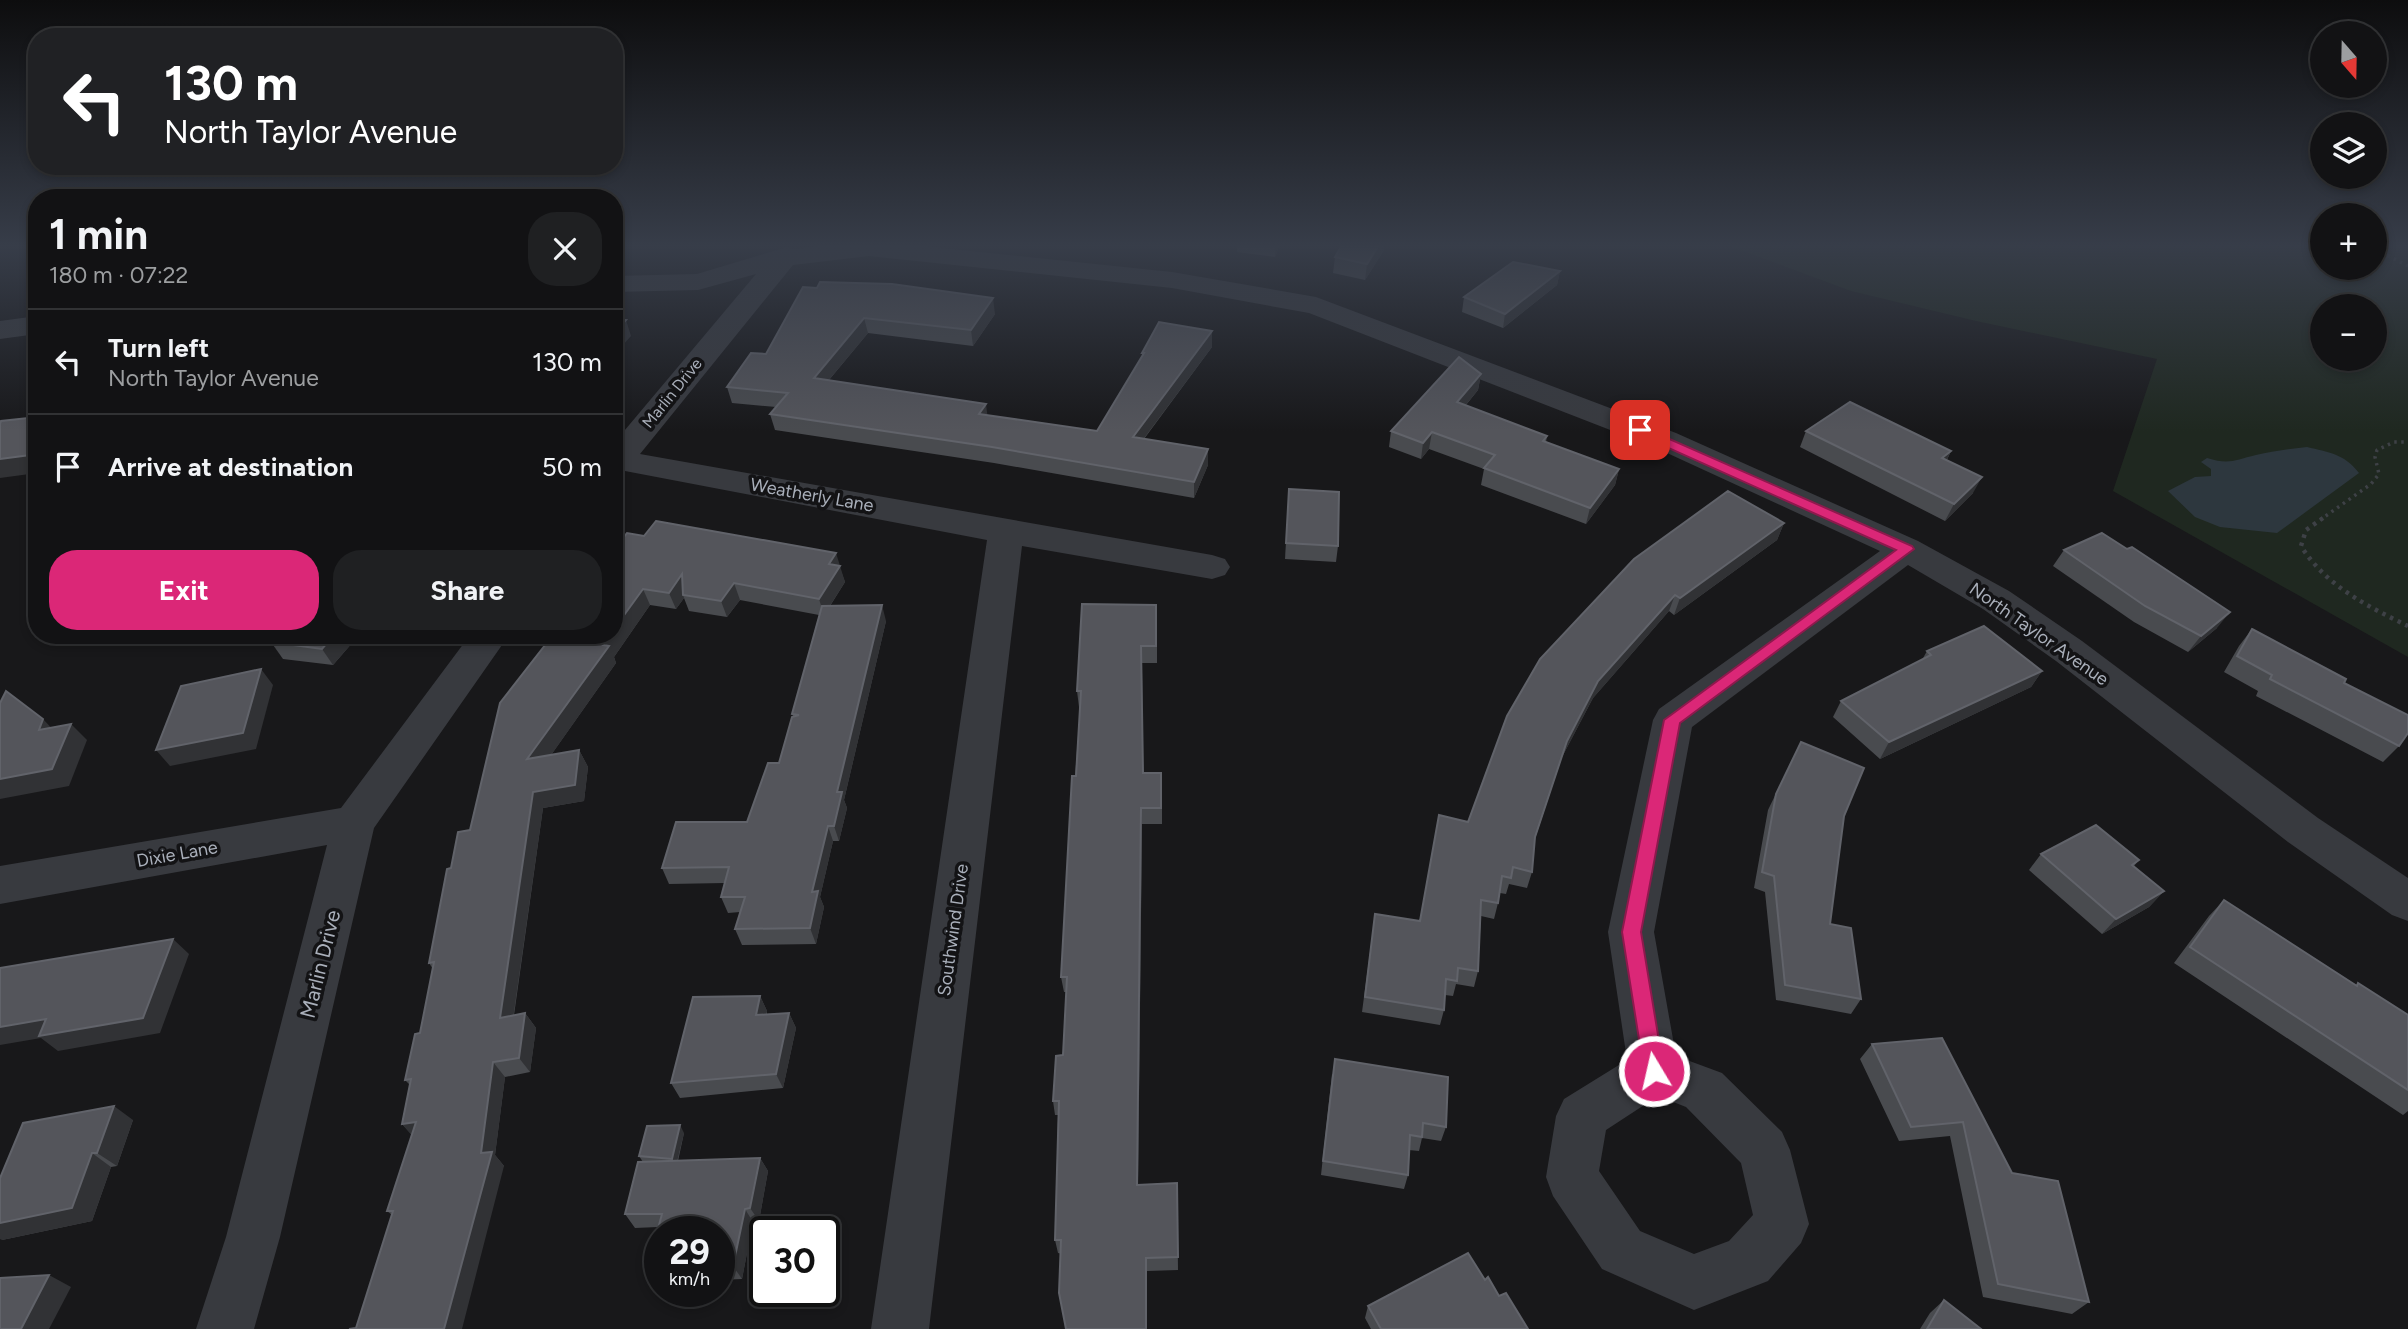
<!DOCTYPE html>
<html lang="en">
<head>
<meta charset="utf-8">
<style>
  body { margin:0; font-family:Figtree,sans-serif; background:#1f2022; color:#f1f3f6; height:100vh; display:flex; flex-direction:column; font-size:26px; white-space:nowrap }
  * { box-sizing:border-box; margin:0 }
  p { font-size:23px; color:#9c9ea0 }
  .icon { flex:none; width:38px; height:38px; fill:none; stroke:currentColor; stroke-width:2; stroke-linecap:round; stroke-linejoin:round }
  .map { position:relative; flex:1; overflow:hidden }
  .drawer { position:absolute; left:28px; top:189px; width:595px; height:455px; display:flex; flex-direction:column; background:#121214; border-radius:28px; box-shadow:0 4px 10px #0003,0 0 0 2px #313234 }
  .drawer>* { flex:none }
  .hud { position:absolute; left:28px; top:28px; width:595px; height:147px; border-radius:28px; box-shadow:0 4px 10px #0003,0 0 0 2px #313234; background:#202124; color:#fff; overflow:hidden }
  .needle { width:46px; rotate:160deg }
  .controls { position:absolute; left:2310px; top:21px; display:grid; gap:14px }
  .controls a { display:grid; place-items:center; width:77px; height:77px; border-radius:50%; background:#121214; box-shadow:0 4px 10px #0003,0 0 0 2px #313234; font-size:35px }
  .speed { position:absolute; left:644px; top:1216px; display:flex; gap:14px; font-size:35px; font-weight:700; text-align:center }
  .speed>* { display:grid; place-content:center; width:91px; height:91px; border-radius:50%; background:#121214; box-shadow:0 4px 10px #0003,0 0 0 2px #313234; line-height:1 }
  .speed small { font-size:18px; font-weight:400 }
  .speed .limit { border:4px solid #111; border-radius:10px; background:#fff; color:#111 }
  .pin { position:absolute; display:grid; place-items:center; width:60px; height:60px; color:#fff; margin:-30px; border-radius:14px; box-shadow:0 4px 10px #0006 }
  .me { position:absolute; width:77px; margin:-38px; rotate:351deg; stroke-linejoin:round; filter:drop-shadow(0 0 5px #0008) }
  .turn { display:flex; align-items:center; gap:24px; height:147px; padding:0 21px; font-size:32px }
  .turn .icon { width:91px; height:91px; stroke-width:2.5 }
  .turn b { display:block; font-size:49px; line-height:60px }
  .round { display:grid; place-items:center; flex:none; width:74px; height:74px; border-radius:28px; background:#1f2022 }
  .overview { display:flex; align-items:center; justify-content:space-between; height:119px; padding:0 21px }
  h1 { font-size:42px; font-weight:700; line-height:52px }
  .action { display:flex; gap:14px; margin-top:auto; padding:14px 21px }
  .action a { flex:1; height:80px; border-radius:28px; background:#db2777; color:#fff; font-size:28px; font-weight:700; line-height:80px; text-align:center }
  .action a+a { background:#1f2022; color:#f1f3f6 }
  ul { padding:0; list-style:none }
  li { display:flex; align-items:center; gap:21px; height:105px; padding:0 21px; border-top:2px solid #313234 }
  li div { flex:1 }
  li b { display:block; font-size:26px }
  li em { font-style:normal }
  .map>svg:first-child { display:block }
  .green { fill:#1f2820; fill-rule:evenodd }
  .water { fill:#2d373e }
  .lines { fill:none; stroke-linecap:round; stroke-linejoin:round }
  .path-far1 { stroke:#3e4146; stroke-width:3.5; stroke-dasharray:2.5 4.5; stroke-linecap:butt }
  .path { stroke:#3e4146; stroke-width:4.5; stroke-dasharray:3.5 5; stroke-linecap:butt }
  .minor { fill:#383a3f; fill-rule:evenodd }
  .wall { fill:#494b4f }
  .shaded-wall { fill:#313235 }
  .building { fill:#54555b; stroke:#61636a; stroke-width:2 }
  .route { fill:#db2777; stroke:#8e194d; stroke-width:2 }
  .labels { text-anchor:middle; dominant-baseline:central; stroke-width:7; stroke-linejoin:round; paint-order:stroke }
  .far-street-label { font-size:16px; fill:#a9afba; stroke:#131315 }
  .street-label { font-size:18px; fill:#a9afba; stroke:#131315 }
  .near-street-label { font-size:21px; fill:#a9afba; stroke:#131315 }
</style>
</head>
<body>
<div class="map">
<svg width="2408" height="1329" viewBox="0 0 2408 1329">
  <rect width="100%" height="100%" fill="#18181a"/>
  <!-- green -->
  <path class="green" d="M1727,245H2322V268H2375V245H2408V657L2113,491L2157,359L1976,321L1851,291ZM2322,306H2375V359H2322Z"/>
  <!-- water -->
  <path class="water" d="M2307,447C2328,452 2345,454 2359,473L2277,533L2220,527L2195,517L2168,491L2195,477L2211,476V469L2201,462L2207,458C2229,465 2235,460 2256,455C2273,451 2290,449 2307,447Z"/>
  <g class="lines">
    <!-- path-far1 -->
    <g class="path-far1">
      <path d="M2375,249L2408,266"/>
      <path d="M2320,520L2371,484L2379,474L2375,457L2377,450L2394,442H2408"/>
    </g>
    <!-- path -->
    <path class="path" d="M2323,518L2306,530L2301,546C2326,586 2367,606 2408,626"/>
    <!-- minor -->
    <g class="minor">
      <path d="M830,245H913L1172,272L1316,297L1676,433L1918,541L2009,591L2082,641L2318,818L2408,878V921L2392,915L2288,842L2056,661L1983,609L1908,565L1692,727L1654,932L1676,1056L1722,1073L1782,1132L1790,1150L1809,1224L1801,1243L1768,1281L1694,1310L1602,1269L1553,1196L1546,1177L1556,1116L1564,1099L1627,1060L1608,932L1653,720L1659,709L1880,551L1654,447L1309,313L1172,288L869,256L793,265L640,454L1212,555L1225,559L1230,567L1225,575L1212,579L1022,546L929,1329H871L987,540L625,471L614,474V443L756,274L698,290L614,292V276L697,274L787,247L794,249ZM1658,1096L1686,1107L1741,1163L1753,1215L1729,1241L1694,1254L1640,1231L1599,1171L1606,1130Z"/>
      <path d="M37,316V334L0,339V321Z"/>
      <path d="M470,635H509L374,828L280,1237L254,1329H196L226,1237L327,845L0,904V866L341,808Z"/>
    </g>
  </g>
  <!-- wall -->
  <g class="wall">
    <path d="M1237,245H1280L1275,257L1237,252Z"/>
    <path d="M1384,250L1365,280L1333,273L1335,257Z"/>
    <path d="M1560,271L1557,285L1503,328L1462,312L1464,297Z"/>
    <path d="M817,288L995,314L973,346L868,333L829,380L988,415L1097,431L1142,357V353L1212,331V347L1144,439L1208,465L1194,498L994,463L775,430L770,414L776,407L732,403L727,387L766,354Z"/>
    <path d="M1481,374L1478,390L1466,405L1547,436L1546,442L1619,469L1615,485L1586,524L1481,485L1484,469L1429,449L1421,459L1389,447L1391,431Z"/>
    <path d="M1806,431L1951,451L1947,460L1973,493L1945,521L1800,447Z"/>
    <path d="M1289,489L1338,546L1336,562L1285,559Z"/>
    <path d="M1784,523L1777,540L1674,615L1669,611L1593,698L1562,757L1535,839L1532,872L1527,888L1509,884L1506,894L1500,893L1498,903L1494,919L1481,916L1478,971L1474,987L1456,984L1453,996L1445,995L1444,1010L1440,1025L1362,1012L1375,914L1419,921L1468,822L1540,659Z"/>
    <path d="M614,549L839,566L845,582L830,606L886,621L844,800L847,808L839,841H833L820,897L824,907L816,944L742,945L735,929L740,912L728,913L721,897L725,883L669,884L662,868L747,822L779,763L793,716L792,714L819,615L740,600L727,617L689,611L684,598L676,609L650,605L614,657L616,663L551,755L579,750L588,767L584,801L543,808L514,1015L525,1013L536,1028L530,1072L505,1077L495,1155L504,1166L356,1328L392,1215L387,1211L412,1135L402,1124L410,1085L405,1080L420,1033L433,969L429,963L451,868L470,830L614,635Z"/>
    <path d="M2127,549L2217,628L2188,652L2134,622L2053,566L2064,550Z"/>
    <path d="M1157,622V663H1142L1143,773L1162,789V824H1142L1138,1185L1177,1183L1178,1270L1147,1271L1058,1253L1055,1240L1058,1115H1055L1053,1101L1063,1055L1066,992H1064L1061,977L1080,707H1079L1077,691Z"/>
    <path d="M2252,629L2344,683L2399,746L2383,762L2256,696L2258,691L2224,672L2239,646Z"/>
    <path d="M277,635H359L333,665L283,659L271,642Z"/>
    <path d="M1927,651L2042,671L2031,687L1880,759L1833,717L1841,701L1922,660Z"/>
    <path d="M1801,742L1844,816L1830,924L1861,999L1851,1014L1776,1000L1765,892L1754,888L1768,810Z"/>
    <path d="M2041,854L2139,860L2134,866L2164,891L2149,907L2102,934L2029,870Z"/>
    <path d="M2224,900L2356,985L2358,983L2408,1015V1111L2403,1115L2174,963L2209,916Z"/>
    <path d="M760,996L767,1011V1014L789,1013L796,1028L783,1088L680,1098L671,1083Z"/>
    <path d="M1942,1038L2012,1173L2089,1302L2072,1314L1983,1297L1950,1136L1899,1141L1860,1059L1872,1044Z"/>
    <path d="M1332,1074L1446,1127L1441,1141L1422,1138L1419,1151L1409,1150L1408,1175L1404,1189L1321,1175Z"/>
    <path d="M133,1120L117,1166L111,1167L92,1221L2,1240L23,1123Z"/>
    <path d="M684,1133L678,1161L760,1158L768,1171L759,1221L753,1222L742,1279L719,1280V1232H660V1282H658L647,1270L658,1227L635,1228L625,1214L643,1162L639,1156Z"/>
    <path d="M1485,1280L1528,1329H1371L1365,1318L1368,1306Z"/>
    <path d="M1944,1300L1981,1329H1920L1930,1313Z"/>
  </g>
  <!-- shaded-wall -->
  <g class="shaded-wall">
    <path d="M1275,245H1280L1275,257Z"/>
    <path d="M1379,245H1384V250L1365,280L1367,264Z"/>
    <path d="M1560,271L1557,285L1503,328L1505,314Z"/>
    <path d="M993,298L995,314L973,346L971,330Z"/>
    <path d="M864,318L868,333L818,393L814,378Z"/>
    <path d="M626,320L631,336L614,355V333Z"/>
    <path d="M1212,331V347L1133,453V437Z"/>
    <path d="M1481,374L1478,390L1455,418L1457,402Z"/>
    <path d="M986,404L988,420L979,414Z"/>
    <path d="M1432,432L1429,449L1421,459L1423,443Z"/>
    <path d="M37,443V473L0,478V459Z"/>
    <path d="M1208,449V465L1194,498V482Z"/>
    <path d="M1951,451L1943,468L1942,458Z"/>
    <path d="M1619,469L1615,485L1586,524L1590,508Z"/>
    <path d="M1982,477L1973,493L1945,521L1954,504Z"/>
    <path d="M1784,523L1777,540L1674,615L1680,598Z"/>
    <path d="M836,553L845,582L824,615L819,599L829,564Z"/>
    <path d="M682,574L683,595L684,598L676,609L669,593Z"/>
    <path d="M734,583L740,600L727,617L721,601Z"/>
    <path d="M643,589L650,605L614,657L616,663L537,775L527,759L603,645L610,635H614V629Z"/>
    <path d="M1675,595L1669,611L1593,698L1562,757L1567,741L1598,681Z"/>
    <path d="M882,605L886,621L844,800L847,808L839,841L834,826L837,792Z"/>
    <path d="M2230,612L2217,628L2188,652L2201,636Z"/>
    <path d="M334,635H359L333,665L322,649Z"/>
    <path d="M1141,646L1142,663L1143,789V773Z"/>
    <path d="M261,669L273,685L256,749L170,766L156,750Z"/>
    <path d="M2042,671L2031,687L1880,759L1889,742Z"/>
    <path d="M43,719L59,736L39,730Z"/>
    <path d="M71,724L87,740L69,786L0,799V779Z"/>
    <path d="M579,750L588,767L584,801L543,808L511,1033L500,1018L533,792Z"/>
    <path d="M1141,808L1142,824L1138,1198L1137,1185Z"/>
    <path d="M828,826L833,841L820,897L824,907L816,944L810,928L812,892Z"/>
    <path d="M2164,891L2149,907L2102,934L2116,919Z"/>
    <path d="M173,939L189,954L160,1033L58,1051L41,1038L0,1045V1027Z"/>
    <path d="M760,996L767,1011L763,1030L756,1015Z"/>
    <path d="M525,1013L536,1028L530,1072L519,1058Z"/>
    <path d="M789,1013L796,1028L783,1088L776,1074Z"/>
    <path d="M493,1062L505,1077L495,1155L504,1166L462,1329H444L481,1153Z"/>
    <path d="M114,1106L133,1120L117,1166L97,1153Z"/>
    <path d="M416,1122L415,1139L402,1124Z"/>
    <path d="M680,1125L684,1133L676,1166L672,1159Z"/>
    <path d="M92,1153L111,1167L92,1221L2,1240L0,1239V1223Z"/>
    <path d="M760,1158L768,1171L759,1221L750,1208Z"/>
    <path d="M745,1209L753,1222L742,1279L733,1266Z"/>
    <path d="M1146,1258L1147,1271V1329H1146Z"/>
    <path d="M49,1275L71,1287L49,1329H21Z"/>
  </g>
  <!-- building -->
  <g class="building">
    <path d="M1342,245H1379L1367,264L1335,257Z"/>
    <path d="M1513,262L1560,271L1505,314L1464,297Z"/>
    <path d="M820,282L892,284L993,298L971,330L864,318L814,378L986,404L979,414L1097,431L1144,353H1142L1159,322L1212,331L1133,437L1208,449L1194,482L992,447L770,414L788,393L727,387L751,353L766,354L803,287L817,288Z"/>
    <path d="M614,319L626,320L614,333Z"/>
    <path d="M1459,357L1481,374L1457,402L1547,436L1543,441L1619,469L1590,508L1484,468L1495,455L1432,432L1423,443L1391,431Z"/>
    <path d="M1850,402L1951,451L1942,458L1982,477L1954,504L1806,431Z"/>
    <path d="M37,417V443L30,455L0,459V424L1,421Z"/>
    <path d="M1289,489L1339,492L1338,546L1286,543Z"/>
    <path d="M1728,491L1784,523L1680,598L1675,595L1598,681L1567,741L1535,837L1532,872L1513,867L1511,878L1502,876L1498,903L1481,900L1478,971L1458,968L1457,981L1446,979L1444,1010L1365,997L1375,914L1420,921L1439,815L1468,822L1507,716L1540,659L1634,559Z"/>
    <path d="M656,521L836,553L829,564L840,566L819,599L734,583L721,601L683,595L682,574L669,593L643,589L614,629V549L627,533L644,536Z"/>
    <path d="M2102,533L2127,549L2132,547L2230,612L2201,636L2145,606L2064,550Z"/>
    <path d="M1082,604L1156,605V646H1141L1143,773H1161V808H1141L1137,1185L1177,1183L1178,1257L1146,1258V1329H1066L1059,1293L1061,1240H1055L1059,1101H1053L1056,1056L1063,1055L1067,977H1061L1072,776H1076L1081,691H1077Z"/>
    <path d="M882,605L837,792H842L834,826H828L812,892L818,891L810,928L735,929L745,897H721L729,867L662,868L676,822H747L768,763H779L792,717L799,715L792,714L822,606Z"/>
    <path d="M1984,626L2042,671L1889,742L1841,701L1931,655L1927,651Z"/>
    <path d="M2252,629L2346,679L2344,683L2408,715V733L2399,746L2270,679L2272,675L2237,656Z"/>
    <path d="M277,635H334L322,649L271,642Z"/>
    <path d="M553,635H610L603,645L609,646L527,759L579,750L575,785L533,792L500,1018L525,1013L519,1058L493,1062L481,1153L492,1152L444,1329H349L356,1328L393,1211H387L416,1122L402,1124L411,1079L405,1080L415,1034L420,1033L434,962L429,963L447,869L451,868L458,832L470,830L500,703Z"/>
    <path d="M261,669L243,733L156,750L181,686Z"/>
    <path d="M6,691L43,719L39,730L71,724L52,769L0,779V703Z"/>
    <path d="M1801,742L1864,768L1844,816L1830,924L1851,928L1861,999L1785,985L1774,876L1762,872L1776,794Z"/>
    <path d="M2096,825L2139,860L2132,865L2164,891L2116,919L2041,854Z"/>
    <path d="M2224,900L2357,986L2358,983L2408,1015V1090L2190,947Z"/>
    <path d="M173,939L143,1018L39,1036L46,1019L0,1027V968Z"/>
    <path d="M760,996L756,1015L789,1013L776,1074L671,1083L693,997Z"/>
    <path d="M1942,1038L2012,1173L2058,1181L2089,1302L1998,1284L1963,1122L1911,1127L1872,1044Z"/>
    <path d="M1335,1059L1448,1077L1446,1127L1423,1123L1422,1137L1410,1135L1408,1175L1323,1161Z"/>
    <path d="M114,1106L97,1153H92L72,1208L0,1223V1178L23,1123Z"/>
    <path d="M680,1125L672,1159L639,1156L647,1126Z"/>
    <path d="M760,1158L750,1208L745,1209L733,1266L719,1267V1232H660V1269L647,1270L662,1214H625L638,1162Z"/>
    <path d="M1468,1253L1485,1280L1488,1277L1499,1296L1506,1293L1528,1329H1381L1368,1306Z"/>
    <path d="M49,1275L21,1329H0V1278Z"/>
    <path d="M1944,1300L1981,1329H1927Z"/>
  </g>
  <!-- sky -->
  <linearGradient id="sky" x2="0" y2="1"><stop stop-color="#0d0d0e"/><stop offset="0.57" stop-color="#373d49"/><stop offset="1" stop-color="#373d49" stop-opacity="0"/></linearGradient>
  <rect width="2408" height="431" fill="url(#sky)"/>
  <!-- route -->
  <path class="route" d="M1640,426L1912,546L1914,549L1680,723L1641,932L1664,1071L1661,1078L1654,1081L1647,1078L1644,1071L1622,932L1664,720L1896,550L1635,433L1633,430Z"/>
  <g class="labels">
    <!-- far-street labels -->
    <g class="far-street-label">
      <text transform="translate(672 393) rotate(-51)">Marlin Drive</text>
    </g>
    <!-- street labels -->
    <g class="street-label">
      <text transform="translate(812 495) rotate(10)">Weatherly Lane</text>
      <text transform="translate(2039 634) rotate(35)">North Taylor Avenue</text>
      <text transform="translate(177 854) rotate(-10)">Dixie Lane</text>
      <text transform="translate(953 930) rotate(-82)">Southwind Drive</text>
    </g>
    <!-- near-street labels -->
    <g class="near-street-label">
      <text transform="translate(320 964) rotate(-76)">Marlin Drive</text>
    </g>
  </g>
</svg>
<div class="controls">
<a><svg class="needle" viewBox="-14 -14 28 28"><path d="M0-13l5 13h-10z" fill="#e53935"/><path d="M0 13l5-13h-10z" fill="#9c9ea0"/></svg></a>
<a><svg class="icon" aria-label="layers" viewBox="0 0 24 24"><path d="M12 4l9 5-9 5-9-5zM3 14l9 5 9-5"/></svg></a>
<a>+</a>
<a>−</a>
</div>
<div class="speed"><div>29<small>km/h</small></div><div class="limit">30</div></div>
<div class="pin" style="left:1640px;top:430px;background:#d93025"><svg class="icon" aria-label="arrive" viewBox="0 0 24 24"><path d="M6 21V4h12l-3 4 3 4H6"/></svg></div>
<svg class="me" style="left:1654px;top:1071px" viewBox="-20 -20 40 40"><circle r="17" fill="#db2777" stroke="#fff" stroke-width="3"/><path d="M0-11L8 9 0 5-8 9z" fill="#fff"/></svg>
<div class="hud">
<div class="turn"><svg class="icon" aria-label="left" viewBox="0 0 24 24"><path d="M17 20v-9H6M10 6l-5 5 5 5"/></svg><div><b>130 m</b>North Taylor Avenue</div></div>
</div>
<section class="drawer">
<div class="overview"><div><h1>1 min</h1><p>180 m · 07:22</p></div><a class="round"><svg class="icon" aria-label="close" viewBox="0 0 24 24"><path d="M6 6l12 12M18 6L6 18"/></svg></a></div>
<ul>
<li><svg class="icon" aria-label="left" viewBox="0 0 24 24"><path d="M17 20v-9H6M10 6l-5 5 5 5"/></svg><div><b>Turn left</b><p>North Taylor Avenue</p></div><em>130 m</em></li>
<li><svg class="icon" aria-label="arrive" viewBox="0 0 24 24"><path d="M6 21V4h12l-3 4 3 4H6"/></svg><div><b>Arrive at destination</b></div><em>50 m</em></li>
</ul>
<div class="action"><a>Exit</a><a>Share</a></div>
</section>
</div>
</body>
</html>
